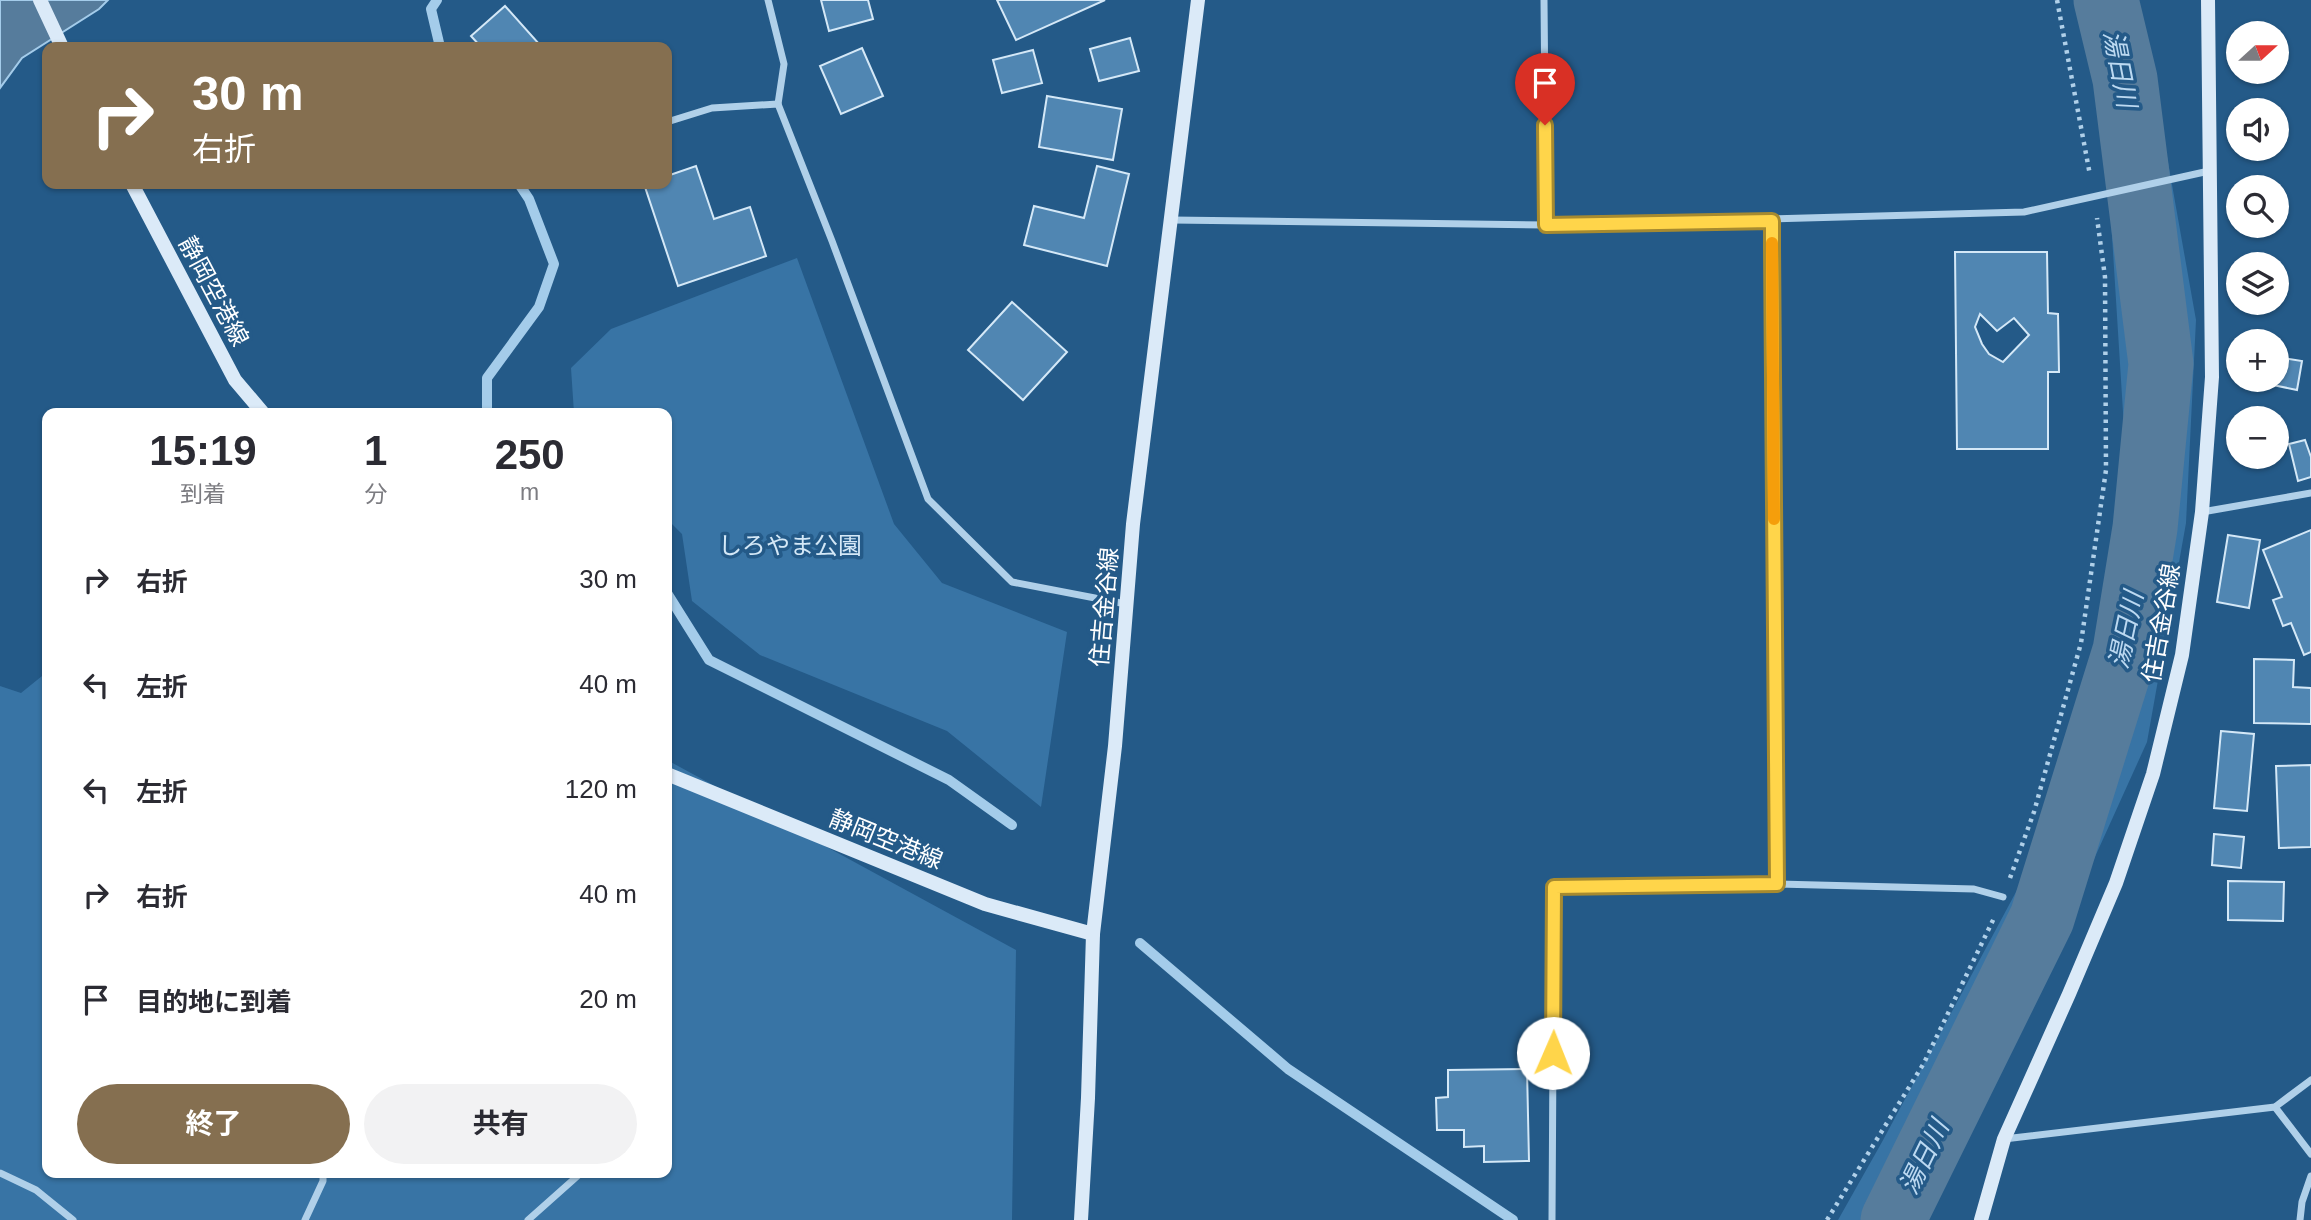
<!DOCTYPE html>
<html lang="ja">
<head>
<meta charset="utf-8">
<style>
  body { margin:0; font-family:Arial,"Noto Sans JP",sans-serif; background:#f2f2f3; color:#2b2b33; height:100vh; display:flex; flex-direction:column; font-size:26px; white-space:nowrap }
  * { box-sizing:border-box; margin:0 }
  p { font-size:23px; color:#7c7c81 }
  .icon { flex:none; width:38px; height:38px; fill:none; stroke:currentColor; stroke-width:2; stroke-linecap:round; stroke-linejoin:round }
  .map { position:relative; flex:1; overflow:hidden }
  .sheet { position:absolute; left:42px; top:408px; width:630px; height:770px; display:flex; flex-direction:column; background:#fff; border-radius:14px; box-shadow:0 2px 5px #0004 }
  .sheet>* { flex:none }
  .top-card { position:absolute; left:42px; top:42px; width:630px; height:147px; border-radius:14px; box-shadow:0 2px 5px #0004; background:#856f50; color:#fff; overflow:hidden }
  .needle { width:46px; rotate:69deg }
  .controls { position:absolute; left:2226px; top:21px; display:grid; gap:14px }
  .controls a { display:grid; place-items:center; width:63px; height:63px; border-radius:50%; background:#fff; box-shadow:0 2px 5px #0004; font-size:35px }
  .pin { position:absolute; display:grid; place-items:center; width:60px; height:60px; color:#fff; margin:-72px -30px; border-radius:50% 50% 50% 0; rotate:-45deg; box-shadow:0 0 7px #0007 }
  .pin .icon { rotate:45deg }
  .me { position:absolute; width:77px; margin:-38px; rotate:1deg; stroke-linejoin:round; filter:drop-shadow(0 0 5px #0008) }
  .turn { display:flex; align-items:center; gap:24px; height:147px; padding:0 35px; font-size:32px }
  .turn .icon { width:91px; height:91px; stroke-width:2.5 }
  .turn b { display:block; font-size:49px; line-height:60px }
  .eta { display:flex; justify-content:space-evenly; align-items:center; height:119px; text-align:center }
  .eta b { font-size:42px; font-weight:700; line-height:49px }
  .primary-button { display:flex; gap:14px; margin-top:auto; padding:14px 35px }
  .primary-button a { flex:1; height:80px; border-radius:42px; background:#856f50; color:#fff; font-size:28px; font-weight:700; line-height:80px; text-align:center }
  .primary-button a+a { background:#f2f2f3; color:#2b2b33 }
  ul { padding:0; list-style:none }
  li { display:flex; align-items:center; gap:21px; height:105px; padding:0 35px }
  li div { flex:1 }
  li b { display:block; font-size:26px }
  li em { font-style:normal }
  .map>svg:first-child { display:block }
  .green { fill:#3874a5 }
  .water { fill:#567c9c; stroke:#a4ccea; stroke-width:2 }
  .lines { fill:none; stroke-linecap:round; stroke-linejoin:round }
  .stream { stroke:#a4ccea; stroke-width:10 }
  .river { stroke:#567c9c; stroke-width:65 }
  .building { fill:#5086b2; stroke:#d4e8f7; stroke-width:2; fill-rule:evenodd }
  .path { stroke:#b0d0e9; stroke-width:4.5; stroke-dasharray:3.5 5; stroke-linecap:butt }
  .street { stroke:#b0d0e9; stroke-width:7 }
  .secondary { stroke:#dbeaf8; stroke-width:14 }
  .route-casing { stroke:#a68a30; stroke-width:18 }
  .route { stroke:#ffd54a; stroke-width:12 }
  .slow { stroke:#f59e0b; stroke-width:12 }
  .labels { text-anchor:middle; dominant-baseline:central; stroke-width:7; stroke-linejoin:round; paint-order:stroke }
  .street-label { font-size:24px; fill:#fff; stroke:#245a88 }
  .park-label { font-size:24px; fill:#d4e8f7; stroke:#245a88 }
  .water-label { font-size:26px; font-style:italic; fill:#bcd9f1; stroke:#245a88 }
</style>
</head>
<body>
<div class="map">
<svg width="2311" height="1220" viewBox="0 0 2311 1220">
  <rect width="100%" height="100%" fill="#245a88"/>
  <!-- green -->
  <g class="green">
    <path d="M2079,0H2131L2157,100L2196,320L2186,523L2147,742L2032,996L1906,1220H1838L1882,1142L2024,877L2096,671L2127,476L2107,156Z"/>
    <path d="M797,258L894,524L942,583L1067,632L1041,807L947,731L760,655L692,601L682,534L667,519V413H574L571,368L611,329Z"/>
    <path d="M47,672V1172H667V760L1016,950L1012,1220H0V686L21,693Z"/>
  </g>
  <!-- water -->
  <path class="water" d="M0,0H108L99,9L22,58L0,88Z"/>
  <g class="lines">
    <!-- stream -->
    <g class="stream">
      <path d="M437,0L431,9L440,47"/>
      <path d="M487,413V378L539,307L554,264L529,199L519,184"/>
      <path d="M667,593L709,660L949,780L1012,825"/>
      <path d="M1140,943L1288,1069L1513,1220"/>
    </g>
    <!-- river -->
    <path class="river" d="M1893,1220L2042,918L2125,651L2145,528L2161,364L2125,79L2106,0"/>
  </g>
  <!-- building -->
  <g class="building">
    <path d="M821,0H868L873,19L829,31Z"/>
    <path d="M997,0H1105L1016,40Z"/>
    <path d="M505,6L540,45L537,47H481L471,36Z"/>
    <path d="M1130,38L1139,71L1099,81L1090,49Z"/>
    <path d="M862,48L883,96L841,114L820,66Z"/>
    <path d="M1033,50L1042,83L1002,93L993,60Z"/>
    <path d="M1047,96L1122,109L1113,160L1039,147Z"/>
    <path d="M696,166L714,219L750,207L766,256L678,286L644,184H667V176Z"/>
    <path d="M1097,166L1129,174L1107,266L1024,245L1034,206L1084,218Z"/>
    <path d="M1955,252H2047L2048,313L2058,314L2059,372H2048V449H1957ZM1980,314L1997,331L2014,318L2029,335L2003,362L1989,354L1982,344L1975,327Z"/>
    <path d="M1012,302L1067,352L1023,400L968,350Z"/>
    <path d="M2277,357L2302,361L2297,390L2268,384L2269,380H2277Z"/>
    <path d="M2305,440L2311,457V477L2298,481L2289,444Z"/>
    <path d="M2311,530V652L2304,655L2291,623L2283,626L2273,600L2282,597L2263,550Z"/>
    <path d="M2228,535L2260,540L2249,608L2217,602Z"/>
    <path d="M2254,659L2294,660L2293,687L2311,688V724L2254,723Z"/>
    <path d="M2221,731L2254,734L2247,811L2214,808Z"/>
    <path d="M2311,765V847L2279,848L2276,766Z"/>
    <path d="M2214,834L2244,837L2241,868L2212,865Z"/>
    <path d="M2228,881L2284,882L2283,921L2228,920Z"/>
    <path d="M1527,1069L1529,1161L1484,1162V1146L1464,1147V1130H1437L1436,1098L1448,1097V1070Z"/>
  </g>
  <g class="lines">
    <!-- path -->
    <g class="path">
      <path d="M2057,0L2090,175"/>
      <path d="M2010,878L2034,812L2081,643L2106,470L2105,277L2097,218"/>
      <path d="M1827,1220L1924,1063L1995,916"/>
    </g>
    <!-- street -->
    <g class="street">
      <path d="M768,0L784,64L778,104"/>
      <path d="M1544,0L1546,225"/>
      <path d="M667,122L712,108L778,104L832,241L928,499L1012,582L1126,604"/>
      <path d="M1172,220L1546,225L2024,212L2209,171"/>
      <path d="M2202,512L2311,493"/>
      <path d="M1778,884L1974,889L2003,897"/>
      <path d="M2275,1107L2311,1154"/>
      <path d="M2004,1139L2275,1107L2311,1080"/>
      <path d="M0,1173L36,1190L73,1220"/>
      <path d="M305,1220L323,1181V1172"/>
      <path d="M528,1220L582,1172"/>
      <path d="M1552,1220L1554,887L1778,884L1772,221"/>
      <path d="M2300,1220L2302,1202L2311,1176"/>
    </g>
    <!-- secondary -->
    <g class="secondary">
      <path d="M40,0L62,47"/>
      <path d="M132,184L235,380L263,413"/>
      <path d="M667,774L985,904L1093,934"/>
      <path d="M1081,1220L1088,1098L1093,934L1115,746L1133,524L1198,0"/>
      <path d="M1981,1220L2004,1139L2069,994L2116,883L2153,774L2182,655L2202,512L2212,377L2208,0"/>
    </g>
  </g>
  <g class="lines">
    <defs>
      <path id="route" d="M1545,125L1546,225L1772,221V248L1777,884L1554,887L1553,1053"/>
    </defs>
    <!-- route casing -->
    <use href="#route" class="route-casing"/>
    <!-- route -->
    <use href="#route" class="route"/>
    <!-- slow -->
    <path class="slow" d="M1772,243L1774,519"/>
  </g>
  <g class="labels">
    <!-- street labels -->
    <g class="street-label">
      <text transform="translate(214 291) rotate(62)">静岡空港線</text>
      <text transform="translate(1104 607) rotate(-85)">住吉金谷線</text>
      <text transform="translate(2161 623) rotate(-80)">住吉金谷線</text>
      <text transform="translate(886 839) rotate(22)">静岡空港線</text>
    </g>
    <!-- park labels -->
    <g class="park-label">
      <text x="790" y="545">しろやま公園</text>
    </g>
    <!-- water labels -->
    <g class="water-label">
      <text transform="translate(2120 69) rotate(79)">湯日川</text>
      <text transform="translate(2126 630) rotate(-78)">湯日川</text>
      <text transform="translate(1924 1157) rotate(-64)">湯日川</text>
    </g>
  </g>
</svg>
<div class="controls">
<a><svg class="needle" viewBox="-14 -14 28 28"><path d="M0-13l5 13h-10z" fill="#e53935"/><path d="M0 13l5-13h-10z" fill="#7c7c81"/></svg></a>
<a><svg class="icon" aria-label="sound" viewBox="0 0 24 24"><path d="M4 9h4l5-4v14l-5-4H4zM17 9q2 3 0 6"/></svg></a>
<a><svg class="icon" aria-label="search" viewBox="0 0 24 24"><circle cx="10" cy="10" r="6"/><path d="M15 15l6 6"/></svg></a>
<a><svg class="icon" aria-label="layers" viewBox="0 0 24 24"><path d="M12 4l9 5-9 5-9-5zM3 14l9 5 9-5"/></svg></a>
<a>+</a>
<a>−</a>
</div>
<div class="pin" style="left:1545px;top:125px;background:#d93025"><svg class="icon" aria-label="arrive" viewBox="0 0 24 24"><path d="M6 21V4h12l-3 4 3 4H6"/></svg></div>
<svg class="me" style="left:1553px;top:1053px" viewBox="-20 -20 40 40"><circle r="19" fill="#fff"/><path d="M0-13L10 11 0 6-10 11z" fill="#ffd54a"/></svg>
<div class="top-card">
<div class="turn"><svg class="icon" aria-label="right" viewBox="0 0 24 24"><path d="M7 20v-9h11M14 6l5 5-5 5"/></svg><div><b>30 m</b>右折</div></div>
</div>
<section class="sheet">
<div class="eta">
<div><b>15:19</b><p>到着</p></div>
<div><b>1</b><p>分</p></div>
<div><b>250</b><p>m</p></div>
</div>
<ul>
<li><svg class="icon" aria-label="right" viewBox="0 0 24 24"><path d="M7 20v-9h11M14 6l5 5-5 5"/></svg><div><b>右折</b></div><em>30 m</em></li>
<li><svg class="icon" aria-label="left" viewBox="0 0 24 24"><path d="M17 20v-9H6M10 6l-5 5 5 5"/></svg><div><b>左折</b></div><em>40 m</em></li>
<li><svg class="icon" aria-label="left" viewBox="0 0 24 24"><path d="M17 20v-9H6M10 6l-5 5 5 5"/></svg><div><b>左折</b></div><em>120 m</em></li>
<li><svg class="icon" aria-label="right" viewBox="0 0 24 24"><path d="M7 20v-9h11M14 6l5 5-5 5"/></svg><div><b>右折</b></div><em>40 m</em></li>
<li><svg class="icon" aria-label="arrive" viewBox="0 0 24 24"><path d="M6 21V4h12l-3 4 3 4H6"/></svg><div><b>目的地に到着</b></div><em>20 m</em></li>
</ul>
<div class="primary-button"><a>終了</a><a>共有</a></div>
</section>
</div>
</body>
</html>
